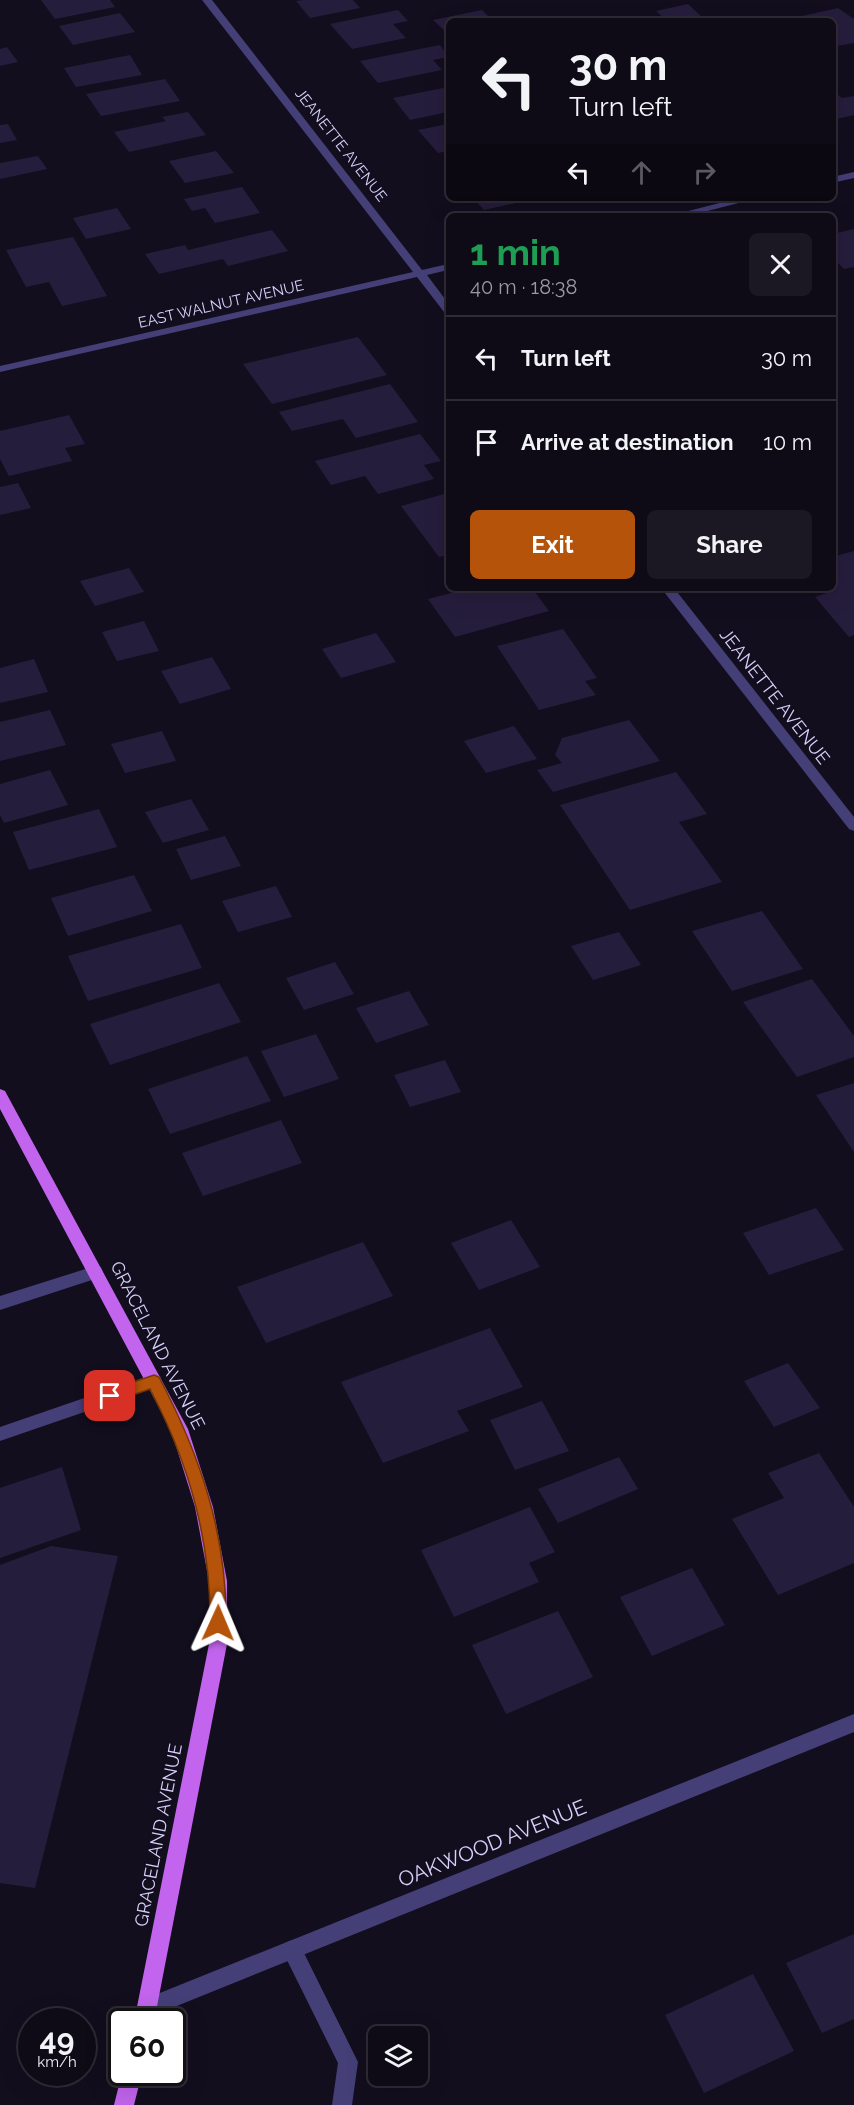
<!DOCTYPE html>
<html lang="en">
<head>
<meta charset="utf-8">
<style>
  body { margin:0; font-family:Raleway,sans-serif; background:#1c1823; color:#f1f3f6; height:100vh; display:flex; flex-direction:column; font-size:22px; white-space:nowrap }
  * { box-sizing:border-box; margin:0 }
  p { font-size:20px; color:#9b9aa1 }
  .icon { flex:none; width:33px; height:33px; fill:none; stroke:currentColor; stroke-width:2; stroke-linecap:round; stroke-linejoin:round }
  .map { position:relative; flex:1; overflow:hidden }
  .drawer { position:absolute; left:446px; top:213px; width:390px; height:378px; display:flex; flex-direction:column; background:#0e0a16; border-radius:9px; box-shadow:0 6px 24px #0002,0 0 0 2px #2e2b35 }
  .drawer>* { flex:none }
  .guide { position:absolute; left:446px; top:18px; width:390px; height:183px; border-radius:9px; box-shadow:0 6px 24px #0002,0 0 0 2px #2e2b35; background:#0e0a16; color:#f1f3f6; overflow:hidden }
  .tools { position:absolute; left:368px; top:2026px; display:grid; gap:12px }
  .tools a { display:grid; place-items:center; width:60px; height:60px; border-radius:9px; background:#0e0a16; box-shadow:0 6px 24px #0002,0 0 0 2px #2e2b35; font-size:30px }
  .speed { position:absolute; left:18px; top:2008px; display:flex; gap:12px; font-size:30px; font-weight:700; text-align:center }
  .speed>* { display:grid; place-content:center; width:78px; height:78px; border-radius:50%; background:#0e0a16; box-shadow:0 6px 24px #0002,0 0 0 2px #2e2b35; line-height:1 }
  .speed small { font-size:15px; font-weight:400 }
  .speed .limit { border:3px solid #111; border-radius:9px; background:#fff; color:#111 }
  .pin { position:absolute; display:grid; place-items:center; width:51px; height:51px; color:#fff; margin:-26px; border-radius:12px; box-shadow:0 3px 9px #0006 }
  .me { position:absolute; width:66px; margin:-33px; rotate:1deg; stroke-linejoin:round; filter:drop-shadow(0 0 4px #0008) }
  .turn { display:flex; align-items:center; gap:21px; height:126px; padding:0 24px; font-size:27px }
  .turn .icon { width:78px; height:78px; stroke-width:2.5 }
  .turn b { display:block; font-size:42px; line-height:51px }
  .lanes { display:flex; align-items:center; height:57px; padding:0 24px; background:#0003; justify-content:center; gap:30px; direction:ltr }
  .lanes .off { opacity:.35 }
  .round { display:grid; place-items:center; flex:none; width:63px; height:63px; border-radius:9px; background:#1c1823 }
  .headline { display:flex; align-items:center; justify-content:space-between; height:102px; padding:0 24px }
  h1 { font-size:36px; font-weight:700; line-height:45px; color:#1e9e55 }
  .cta { display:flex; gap:12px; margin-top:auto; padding:12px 24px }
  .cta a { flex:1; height:69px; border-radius:9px; background:#b45309; color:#fff; font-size:24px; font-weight:700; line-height:69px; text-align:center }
  .cta a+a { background:#1c1823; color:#f1f3f6 }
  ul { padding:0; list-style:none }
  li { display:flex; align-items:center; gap:18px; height:84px; padding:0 24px; border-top:2px solid #2e2b35 }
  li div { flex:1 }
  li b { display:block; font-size:22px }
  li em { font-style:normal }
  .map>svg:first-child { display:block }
  .building { fill:#251d3c }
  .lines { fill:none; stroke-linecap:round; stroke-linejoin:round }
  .service { fill:#443f77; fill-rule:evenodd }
  .minor { fill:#443f77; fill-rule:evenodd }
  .primary { fill:#c264ed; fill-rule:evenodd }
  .route { fill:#b45309; stroke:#753606; stroke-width:1.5 }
  .labels { text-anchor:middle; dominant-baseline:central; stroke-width:5; stroke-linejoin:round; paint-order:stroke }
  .far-street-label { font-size:15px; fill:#d7d0fa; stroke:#120e1e }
  .street-label { font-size:18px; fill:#d7d0fa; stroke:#120e1e }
  .near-street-label { font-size:21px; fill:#d7d0fa; stroke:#120e1e }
</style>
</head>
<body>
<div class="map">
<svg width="854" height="2105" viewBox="0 0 854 2105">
  <rect width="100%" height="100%" fill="#120e1e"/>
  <!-- building -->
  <g class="building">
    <path d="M41,0H110L115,7L55,19Z"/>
    <path d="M303,0H353L360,8L310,18L296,1Z"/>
    <path d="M688,4L704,19L667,21L656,11Z"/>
    <path d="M838,8L854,19V43L832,47V21H780Z"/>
    <path d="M398,10L408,21L393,24L406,38L352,49L330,24Z"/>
    <path d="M482,10L493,21H448V34L433,20Z"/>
    <path d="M120,13L135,32L73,45L59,26Z"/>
    <path d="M440,45L448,57L433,60L442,70L378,83L360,61Z"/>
    <path d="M7,47L18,62L0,66V49Z"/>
    <path d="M130,55L142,75L76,87L64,68Z"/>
    <path d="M165,79L180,101L101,116L86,94Z"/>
    <path d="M448,87V112L410,120L393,98Z"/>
    <path d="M832,90L842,98L854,96V115L832,120Z"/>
    <path d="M188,112L206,135L129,152L114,132L166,121L162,117Z"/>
    <path d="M8,124L17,140L0,143V125Z"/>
    <path d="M448,124V151L438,153L418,130Z"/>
    <path d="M216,151L234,173L185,183L169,161Z"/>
    <path d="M38,156L47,169L0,179V163Z"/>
    <path d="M242,187L260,213L215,223L205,208L192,211L184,199Z"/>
    <path d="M473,198H534V199L484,210Z"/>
    <path d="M117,208L131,229L86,239L73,218Z"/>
    <path d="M854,229V267L844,269L832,257V234Z"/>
    <path d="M272,230L288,251L228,266L223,259L159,274L145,254L185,245L188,250Z"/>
    <path d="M73,237L107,296L62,306L49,282L26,287L6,250Z"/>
    <path d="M358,337L387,375L272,404L243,364Z"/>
    <path d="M390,384L418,422L356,438L343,419L292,431L279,412Z"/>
    <path d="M69,415L85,444L65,448L72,461L9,476L0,459V431Z"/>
    <path d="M420,434L441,461L424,465L434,479L378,494L365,476L331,485L315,461Z"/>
    <path d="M18,483L31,508L0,515V487Z"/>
    <path d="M448,493V555L439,557L401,506Z"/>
    <path d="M854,551V635L849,637L815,597L830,592L827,588H832V557Z"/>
    <path d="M129,568L144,592L95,606L80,581Z"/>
    <path d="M470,588H532L549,611L455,637L428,599Z"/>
    <path d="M144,621L159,651L117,661L102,632Z"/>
    <path d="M563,629L597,678L585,681L596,695L539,710L497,646Z"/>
    <path d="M376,633L396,662L341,678L322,649Z"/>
    <path d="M212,657L231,689L180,704L161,671Z"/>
    <path d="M34,659L48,692L0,703V668Z"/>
    <path d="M50,710L66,745L0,761V722Z"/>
    <path d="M629,720L660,761L553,792L537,770L562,763L555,755L562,738Z"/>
    <path d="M514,726L537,759L486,773L464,741Z"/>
    <path d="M162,731L176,761L125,773L111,744Z"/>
    <path d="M50,770L68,805L4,823L0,815V784Z"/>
    <path d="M676,772L707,814L679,822L722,882L630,910L560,805Z"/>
    <path d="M191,799L209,830L163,843L145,812Z"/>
    <path d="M99,809L117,847L29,870L13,832Z"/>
    <path d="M225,836L241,866L191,880L176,849Z"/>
    <path d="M134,875L152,911L68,936L51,898Z"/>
    <path d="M276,886L292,917L238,932L222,901Z"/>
    <path d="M762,911L803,969L732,991L692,931Z"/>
    <path d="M181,924L202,968L88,1001L68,956Z"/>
    <path d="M619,932L641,965L593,980L571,946Z"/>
    <path d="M335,962L354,994L304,1010L286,978Z"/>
    <path d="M812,979L854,1036V1057L797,1077L743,1002Z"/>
    <path d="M219,983L241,1022L110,1065L90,1024Z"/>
    <path d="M409,991L429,1025L376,1043L356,1008Z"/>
    <path d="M316,1034L339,1079L284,1097L261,1051Z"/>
    <path d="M247,1056L271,1101L170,1134L148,1089Z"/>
    <path d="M445,1060L461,1092L410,1107L394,1075Z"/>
    <path d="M854,1083V1152L816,1095Z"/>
    <path d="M281,1120L302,1163L203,1196L182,1153Z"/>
    <path d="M816,1208L844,1250L769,1275L743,1233Z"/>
    <path d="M511,1220L540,1267L479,1290L451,1243Z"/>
    <path d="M363,1242L393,1296L266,1343L237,1287Z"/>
    <path d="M490,1328L523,1387L457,1411L469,1431L383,1463L341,1382Z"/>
    <path d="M788,1363L820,1408L774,1427L744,1381Z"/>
    <path d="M542,1401L569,1451L515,1470L490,1420Z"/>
    <path d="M819,1453L854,1507V1563L778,1595L732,1519L784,1498L768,1473Z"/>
    <path d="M619,1457L638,1489L558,1523L538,1489Z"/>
    <path d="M62,1467L81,1530L0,1558V1488Z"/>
    <path d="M530,1507L555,1552L529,1563L539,1582L454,1617L421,1550Z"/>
    <path d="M51,1546L118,1556L35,1888L0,1883V1565Z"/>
    <path d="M692,1568L725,1625L652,1656L620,1597Z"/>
    <path d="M558,1611L593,1677L506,1714L472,1645Z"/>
    <path d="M854,1934V2019L822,2033L786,1963Z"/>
    <path d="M753,1974L794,2051L704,2093L665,2015Z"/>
  </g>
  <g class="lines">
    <!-- service -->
    <g class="service">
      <path d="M95,1266L101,1267L103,1272L101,1277L0,1310V1296Z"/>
      <path d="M154,1374L160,1376L162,1381L160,1386L0,1441V1427Z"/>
      <path d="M292,1940L299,1943L358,2062L352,2105H332L338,2063L282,1950L285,1943Z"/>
    </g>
    <!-- minor -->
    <g class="minor">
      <path d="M202,0H212L422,270L448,264V270L427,275L448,303V313L444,312L417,277L0,372V366L413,272Z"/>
      <path d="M854,172V178L832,183V177Z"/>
      <path d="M739,198H758L688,216H669Z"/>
      <path d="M661,588H674L854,817V831L849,829Z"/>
      <path d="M854,1714V1732L147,2018L140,2015L137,2008L140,2001Z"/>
    </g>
    <!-- primary -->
    <g class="primary">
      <path d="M0,1089L5,1091L188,1429L213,1507L227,1581V1644L154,2022H134L209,1644V1581L195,1507L171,1430L0,1109Z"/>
      <path d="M122,2073H142L134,2105H114Z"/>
    </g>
  </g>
  <!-- route -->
  <path class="route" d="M154,1375L159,1377C200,1455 227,1534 226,1623L224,1628L218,1630L212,1628L210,1623C211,1541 188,1461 150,1389L110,1403L102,1396L104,1392Z"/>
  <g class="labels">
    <!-- far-street labels -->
    <g class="far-street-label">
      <text transform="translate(341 145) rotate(52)">JEANETTE AVENUE</text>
      <text transform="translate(221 304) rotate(-13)">EAST WALNUT AVENUE</text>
    </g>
    <!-- street labels -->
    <g class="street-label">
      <text transform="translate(775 696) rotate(52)">JEANETTE AVENUE</text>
      <text transform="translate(158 1345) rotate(63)">GRACELAND AVENUE</text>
      <text transform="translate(158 1835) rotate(-79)">GRACELAND AVENUE</text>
    </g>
    <!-- near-street labels -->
    <g class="near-street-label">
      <text transform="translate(492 1843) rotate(-22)">OAKWOOD AVENUE</text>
    </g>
  </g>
</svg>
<div class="tools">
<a><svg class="icon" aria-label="layers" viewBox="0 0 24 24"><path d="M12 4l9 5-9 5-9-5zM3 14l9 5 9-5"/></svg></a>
</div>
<div class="speed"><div>49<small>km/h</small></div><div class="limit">60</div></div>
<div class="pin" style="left:110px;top:1396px;background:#d93025"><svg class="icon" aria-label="arrive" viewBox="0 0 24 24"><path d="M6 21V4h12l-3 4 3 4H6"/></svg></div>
<svg class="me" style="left:218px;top:1623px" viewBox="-20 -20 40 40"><path d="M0-17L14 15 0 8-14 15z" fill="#b45309" stroke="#fff" stroke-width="4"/></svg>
<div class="guide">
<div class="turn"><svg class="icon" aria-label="left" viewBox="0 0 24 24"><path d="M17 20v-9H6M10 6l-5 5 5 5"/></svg><div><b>30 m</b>Turn left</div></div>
<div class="lanes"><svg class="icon" aria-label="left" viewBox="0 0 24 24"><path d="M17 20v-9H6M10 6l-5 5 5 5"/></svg><svg class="icon off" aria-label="ahead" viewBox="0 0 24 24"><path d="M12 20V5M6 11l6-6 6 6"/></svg><svg class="icon off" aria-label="right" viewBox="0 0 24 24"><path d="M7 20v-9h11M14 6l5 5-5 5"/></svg></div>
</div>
<section class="drawer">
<div class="headline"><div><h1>1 min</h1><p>40 m · 18:38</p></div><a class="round"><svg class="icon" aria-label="close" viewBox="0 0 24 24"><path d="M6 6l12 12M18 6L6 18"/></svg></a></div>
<ul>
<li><svg class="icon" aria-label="left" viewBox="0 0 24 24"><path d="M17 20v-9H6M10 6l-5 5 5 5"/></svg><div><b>Turn left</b></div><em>30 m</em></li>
<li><svg class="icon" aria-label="arrive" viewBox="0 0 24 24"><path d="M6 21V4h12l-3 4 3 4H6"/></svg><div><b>Arrive at destination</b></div><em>10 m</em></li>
</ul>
<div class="cta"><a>Exit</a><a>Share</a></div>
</section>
</div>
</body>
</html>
